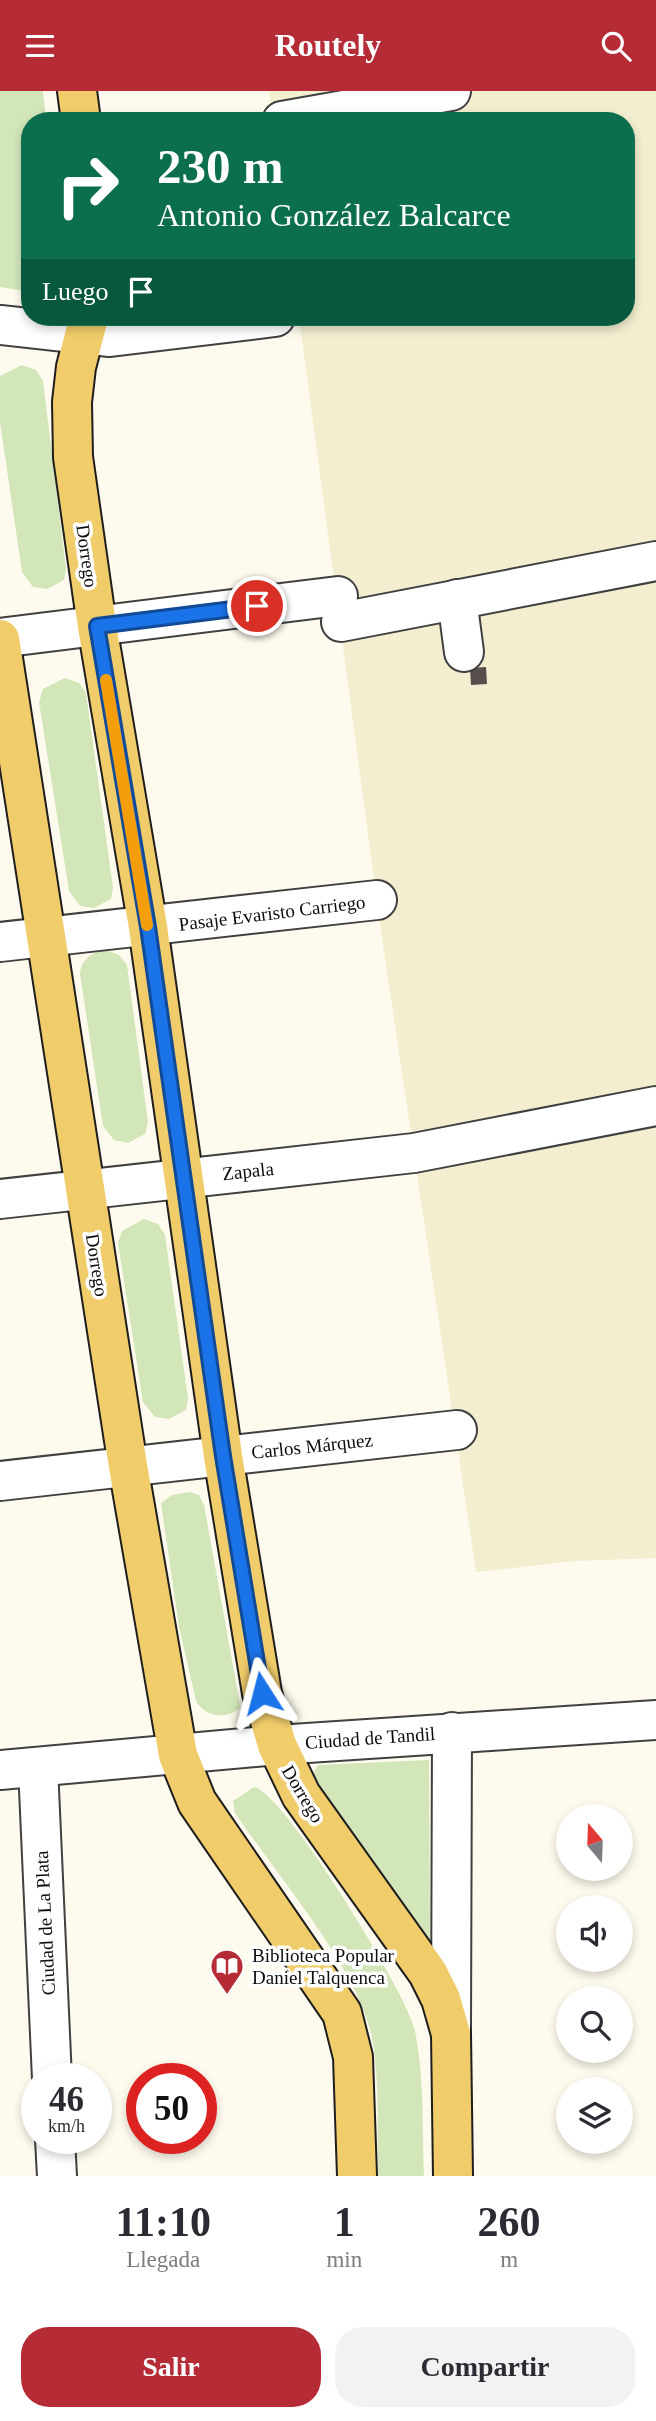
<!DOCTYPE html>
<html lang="es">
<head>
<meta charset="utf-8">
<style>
  body { margin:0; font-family:"Times New Roman",serif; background:#f2f2f3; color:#2b2b33; height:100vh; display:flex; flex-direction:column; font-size:26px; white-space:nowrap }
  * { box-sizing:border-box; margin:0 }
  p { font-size:23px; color:#7c7c81 }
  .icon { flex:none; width:38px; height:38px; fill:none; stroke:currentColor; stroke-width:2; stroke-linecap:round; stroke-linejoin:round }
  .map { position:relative; height:2085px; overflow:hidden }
  .side { display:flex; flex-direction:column; background:#fff; flex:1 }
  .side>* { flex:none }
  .top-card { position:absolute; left:21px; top:21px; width:614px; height:214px; border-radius:28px; box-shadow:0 4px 10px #0003; background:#0b6e4f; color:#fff; overflow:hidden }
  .needle { width:46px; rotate:341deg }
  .controls { position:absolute; left:556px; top:1713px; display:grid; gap:14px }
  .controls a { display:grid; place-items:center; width:77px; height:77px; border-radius:50%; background:#fff; box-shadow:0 4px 10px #0003; font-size:35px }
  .speed { position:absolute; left:21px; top:1972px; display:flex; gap:14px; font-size:35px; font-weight:700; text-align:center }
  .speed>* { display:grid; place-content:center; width:91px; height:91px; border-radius:50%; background:#fff; box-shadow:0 4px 10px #0003; line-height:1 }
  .speed small { font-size:18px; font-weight:400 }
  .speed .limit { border:10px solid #d22; background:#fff; color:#111 }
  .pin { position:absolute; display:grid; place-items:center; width:60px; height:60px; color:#fff; margin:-30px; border:4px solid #fff; border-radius:50%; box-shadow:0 2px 7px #0007 }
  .me { position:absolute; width:77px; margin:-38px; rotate:351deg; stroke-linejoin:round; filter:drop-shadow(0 0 5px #0008) }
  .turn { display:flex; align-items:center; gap:24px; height:147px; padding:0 21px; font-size:32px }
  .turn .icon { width:91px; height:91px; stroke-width:2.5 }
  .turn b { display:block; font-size:49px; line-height:60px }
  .then { display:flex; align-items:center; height:66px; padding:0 21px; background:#0003; gap:14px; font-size:26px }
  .eta { display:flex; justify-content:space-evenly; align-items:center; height:119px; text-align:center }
  .eta b { font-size:42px; font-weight:700; line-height:49px }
  .action { display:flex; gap:14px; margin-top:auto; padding:14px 21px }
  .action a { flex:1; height:80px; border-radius:28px; background:#b52c37; color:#fff; font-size:28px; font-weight:700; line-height:80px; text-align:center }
  .action a+a { background:#f2f2f3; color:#2b2b33 }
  header { display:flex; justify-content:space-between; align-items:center; height:91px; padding:0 21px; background:#b52c37; color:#fff; font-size:32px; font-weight:700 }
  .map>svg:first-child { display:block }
  .farmland { fill:#f2eecf }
  .green { fill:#d2e6b9 }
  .building { fill:#554e4a }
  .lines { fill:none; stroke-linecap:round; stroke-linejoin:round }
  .minor-casing { stroke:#404040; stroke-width:42 }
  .major-casing { stroke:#1e1e1e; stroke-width:42 }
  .minor { stroke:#fff; stroke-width:38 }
  .major { stroke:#f1cc6a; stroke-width:38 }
  .route-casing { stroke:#114b97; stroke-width:18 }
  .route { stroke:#1a73e8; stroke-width:12 }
  .slow { stroke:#f59e0b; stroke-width:12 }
  .labels { text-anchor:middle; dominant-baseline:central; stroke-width:7; stroke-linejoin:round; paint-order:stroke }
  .street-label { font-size:19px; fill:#0d0d0d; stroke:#fff }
  .poi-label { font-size:19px; fill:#0d0d0d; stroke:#fff; text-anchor:start }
</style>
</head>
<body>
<header><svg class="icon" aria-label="menu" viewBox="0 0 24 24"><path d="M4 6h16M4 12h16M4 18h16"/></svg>Routely<svg class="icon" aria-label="search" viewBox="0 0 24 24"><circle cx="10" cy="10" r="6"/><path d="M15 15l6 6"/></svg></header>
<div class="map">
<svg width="656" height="2085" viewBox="0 0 656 2085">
  <rect width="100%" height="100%" fill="#fefaed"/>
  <!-- farmland -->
  <path class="farmland" d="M269,0H656V1467L574,1470L476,1481L380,833L299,226H626V30H273Z"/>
  <!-- green -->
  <g class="green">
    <path d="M0,0H43L46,30H30V201L0,196Z"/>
    <path d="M22,274L36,279L43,290L66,477L64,489L47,498L33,496L22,481L0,331V285Z"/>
    <path d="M65,587L79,592L86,602L113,797L111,808L94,817L80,815L69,800L39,611L43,598Z"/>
    <path d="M106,859L119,864L127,874L148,1031L145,1043L128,1052L114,1049L103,1035L80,883C81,868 92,861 106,859Z"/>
    <path d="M144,1128L158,1133L165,1144L188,1307L186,1319L169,1328L155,1326L143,1311L118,1152L122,1140Z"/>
    <path d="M190,1401L199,1404L204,1414L239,1608L240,1617C226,1629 205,1626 196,1610L179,1536L161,1412L172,1404Z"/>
    <path d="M429,1669L430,1857L309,1689L318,1674Z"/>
    <path d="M254,1696C283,1700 406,1901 414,1936C425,1984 422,2037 424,2085H378C377,2039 380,1991 372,1946C358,1877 275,1782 235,1722L233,1710Z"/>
  </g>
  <!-- building -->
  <path class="building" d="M486,576L487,593L471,594L470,577Z"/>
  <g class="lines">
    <defs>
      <g id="minor">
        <path d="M282,30L451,0"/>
        <path d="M0,234L110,246L275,226"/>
        <path d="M457,508L464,561"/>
        <path d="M341,531L656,470"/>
        <path d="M0,547L338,505"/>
        <path d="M0,851L377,809"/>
        <path d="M0,1108L414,1062L656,1015"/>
        <path d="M0,1390L457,1339"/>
        <path d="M38,1676L52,1988"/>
        <path d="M0,1679L277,1654L656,1629"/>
        <path d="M451,1938L452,1641"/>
        <path d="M55,2048L57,2085"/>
      </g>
      <g id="major">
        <path d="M77,0L81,30"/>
        <path d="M89,226L76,276L72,311L73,366L97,535L148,836L223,1365L262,1602L277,1654L301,1704L428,1882L441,1908L451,1943L453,2085"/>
        <path d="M0,548L128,1375L178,1664L197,1711L342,1922L353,1966L357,2085"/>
      </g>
    </defs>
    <!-- minor casing -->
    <use href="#minor" class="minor-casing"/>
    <!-- major casing -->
    <use href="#major" class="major-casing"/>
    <!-- minor -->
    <use href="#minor" class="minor"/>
    <!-- major -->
    <use href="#major" class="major"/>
  </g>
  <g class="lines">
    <defs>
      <path id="route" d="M257,515L97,535L148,836L223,1365L262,1602"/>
    </defs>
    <!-- route casing -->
    <use href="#route" class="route-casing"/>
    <!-- route -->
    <use href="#route" class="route"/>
    <!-- slow -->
    <path class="slow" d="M106,589L147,834"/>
  </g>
  <!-- icons -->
  <defs>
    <symbol id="library-pin" viewBox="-11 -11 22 30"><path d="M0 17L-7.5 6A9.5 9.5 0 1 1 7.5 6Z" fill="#b52c37" stroke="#fff"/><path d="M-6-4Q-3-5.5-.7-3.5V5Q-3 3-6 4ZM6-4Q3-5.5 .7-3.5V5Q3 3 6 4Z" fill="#fff"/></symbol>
  </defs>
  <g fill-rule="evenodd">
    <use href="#library-pin" x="208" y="1856" width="38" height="52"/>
  </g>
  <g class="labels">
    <!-- street labels -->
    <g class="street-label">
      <text transform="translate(87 465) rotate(82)">Dorrego</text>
      <text transform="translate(272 822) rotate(-7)">Pasaje Evaristo Carriego</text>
      <text transform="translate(248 1080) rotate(-6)">Zapala</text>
      <text transform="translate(97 1174) rotate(81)">Dorrego</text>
      <text transform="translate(312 1355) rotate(-6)">Carlos Márquez</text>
      <text transform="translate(370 1647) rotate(-4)">Ciudad de Tandil</text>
      <text transform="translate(303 1703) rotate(59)">Dorrego</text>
      <text transform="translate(45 1832) rotate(-93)">Ciudad de La Plata</text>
    </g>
    <!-- poi labels -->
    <g class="poi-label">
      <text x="252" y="1864">Biblioteca Popular<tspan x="252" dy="22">Daniel Talquenca</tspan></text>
    </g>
  </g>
</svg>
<div class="controls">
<a><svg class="needle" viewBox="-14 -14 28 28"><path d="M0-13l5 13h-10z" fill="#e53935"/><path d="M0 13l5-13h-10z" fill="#7c7c81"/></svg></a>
<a><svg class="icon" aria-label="sound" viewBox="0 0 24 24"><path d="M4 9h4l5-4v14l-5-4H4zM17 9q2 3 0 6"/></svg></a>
<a><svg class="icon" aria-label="search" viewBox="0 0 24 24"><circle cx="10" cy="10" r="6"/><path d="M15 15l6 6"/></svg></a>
<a><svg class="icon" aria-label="layers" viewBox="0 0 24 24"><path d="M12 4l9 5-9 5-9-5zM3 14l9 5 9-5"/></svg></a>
</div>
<div class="speed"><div>46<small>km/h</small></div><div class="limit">50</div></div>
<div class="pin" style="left:257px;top:515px;background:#d93025"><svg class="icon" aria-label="arrive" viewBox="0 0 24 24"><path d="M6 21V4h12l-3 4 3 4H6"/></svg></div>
<svg class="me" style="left:262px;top:1602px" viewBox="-20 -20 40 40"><path d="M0-17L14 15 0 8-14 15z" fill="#1a73e8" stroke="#fff" stroke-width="4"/></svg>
<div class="top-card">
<div class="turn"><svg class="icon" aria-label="right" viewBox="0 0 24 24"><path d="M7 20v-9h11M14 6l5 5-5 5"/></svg><div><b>230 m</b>Antonio González Balcarce</div></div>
<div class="then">Luego<svg class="icon" aria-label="arrive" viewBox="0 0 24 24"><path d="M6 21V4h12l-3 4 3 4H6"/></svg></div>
</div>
</div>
<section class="side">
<div class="eta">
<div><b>11:10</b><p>Llegada</p></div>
<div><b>1</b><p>min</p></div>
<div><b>260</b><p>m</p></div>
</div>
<div class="action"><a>Salir</a><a>Compartir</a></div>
</section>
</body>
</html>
